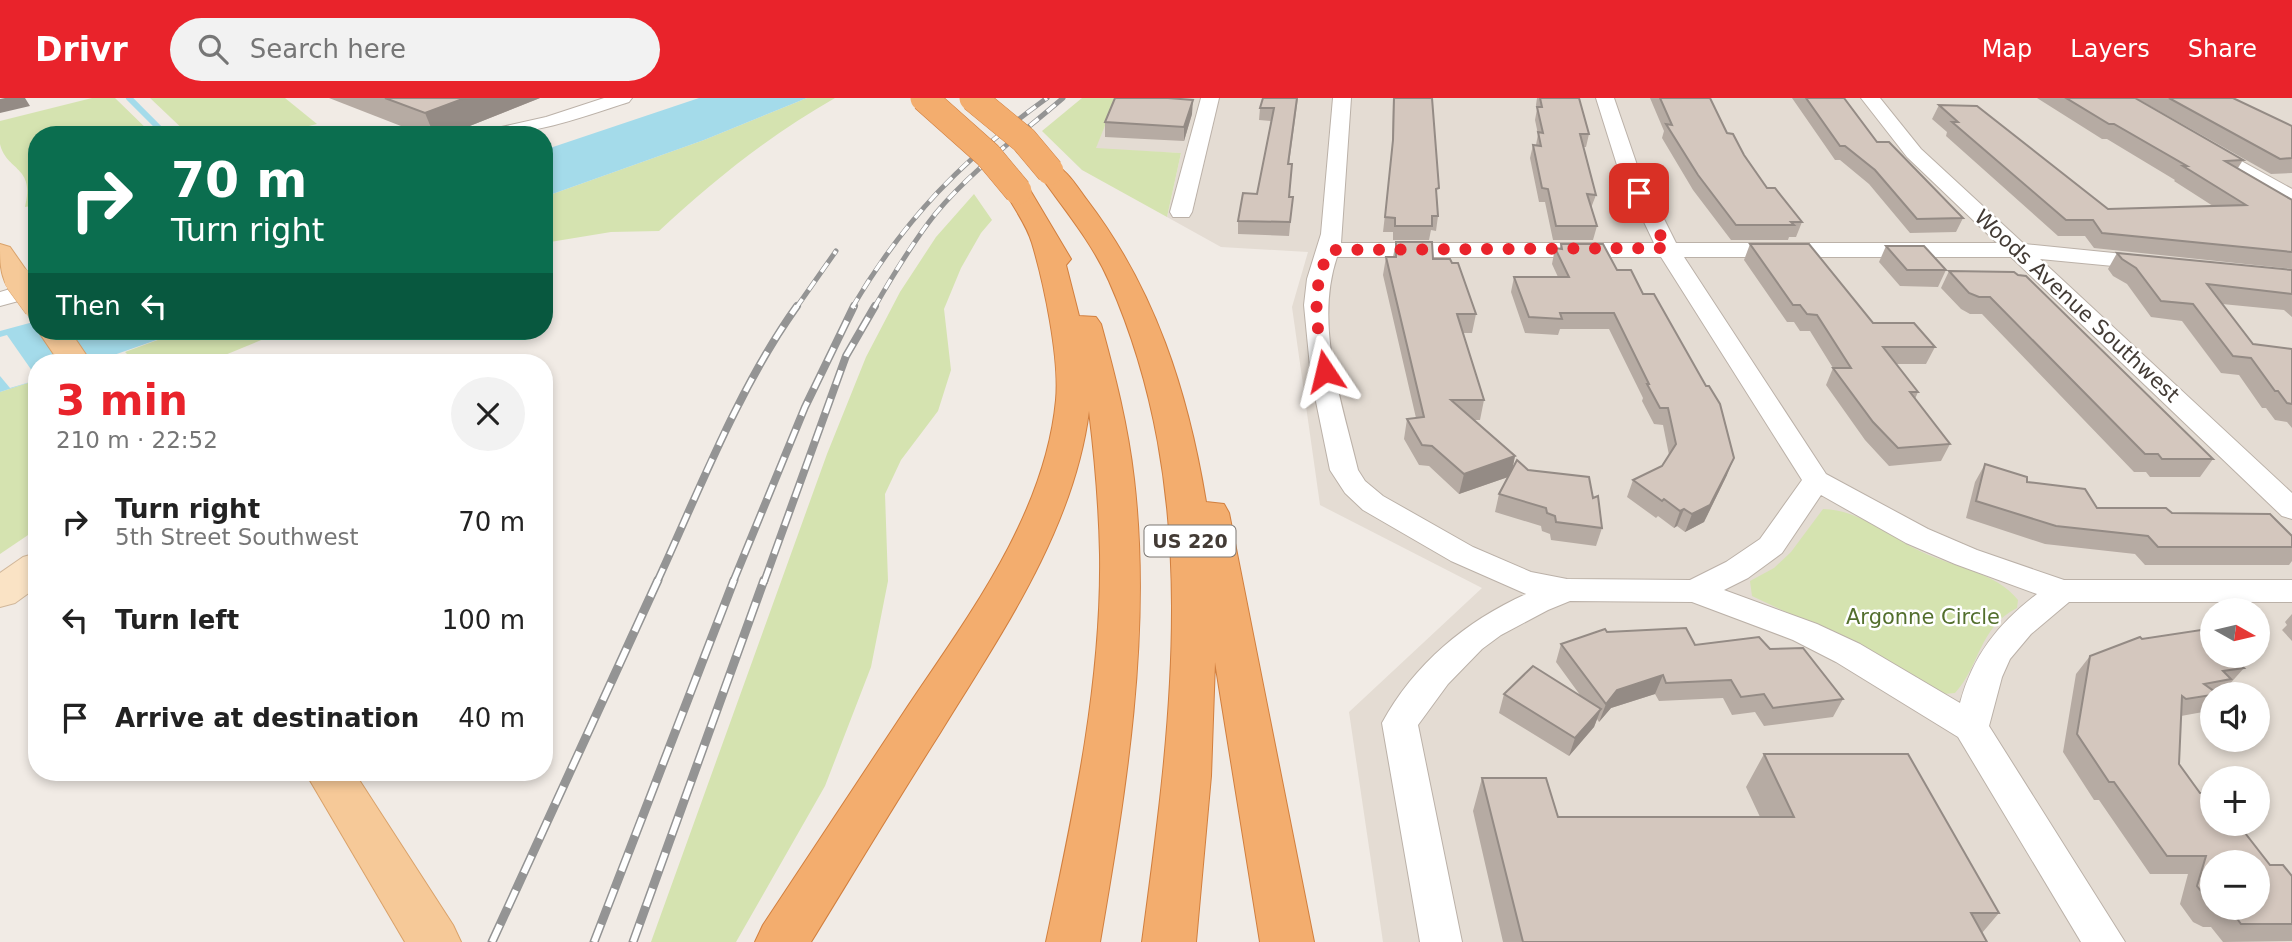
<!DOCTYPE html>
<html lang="en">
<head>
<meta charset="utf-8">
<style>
  body { margin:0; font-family:"DejaVu Sans",sans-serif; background:#f2f2f2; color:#222; height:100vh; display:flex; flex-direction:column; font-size:26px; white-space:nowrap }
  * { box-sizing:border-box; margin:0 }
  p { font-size:23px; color:#767676 }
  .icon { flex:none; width:38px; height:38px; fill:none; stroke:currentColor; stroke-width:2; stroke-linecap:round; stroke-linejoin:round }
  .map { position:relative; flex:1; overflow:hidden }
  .drawer { position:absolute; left:28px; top:256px; width:525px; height:427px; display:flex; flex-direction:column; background:#fff; border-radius:28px; box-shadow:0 4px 10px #0003 }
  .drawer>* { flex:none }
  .banner { position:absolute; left:28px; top:28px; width:525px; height:214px; border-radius:28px; box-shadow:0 4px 10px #0003; background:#0b6e4f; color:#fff; overflow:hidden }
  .needle { width:46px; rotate:98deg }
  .fabs { position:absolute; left:2200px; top:500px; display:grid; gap:14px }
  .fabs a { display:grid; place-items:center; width:70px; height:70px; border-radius:50%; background:#fff; box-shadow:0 4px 10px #0003; font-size:35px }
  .pin { position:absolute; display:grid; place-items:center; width:60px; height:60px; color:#fff; margin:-30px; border-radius:14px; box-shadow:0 4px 10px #0006 }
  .me { position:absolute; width:77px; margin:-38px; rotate:350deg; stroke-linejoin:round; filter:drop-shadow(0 0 5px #0008) }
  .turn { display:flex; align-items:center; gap:24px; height:147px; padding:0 28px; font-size:32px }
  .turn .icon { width:91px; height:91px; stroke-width:2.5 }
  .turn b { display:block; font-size:49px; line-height:60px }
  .then { display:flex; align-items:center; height:66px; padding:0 28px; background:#0003; gap:14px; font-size:26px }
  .round { display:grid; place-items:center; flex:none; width:74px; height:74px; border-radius:37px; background:#f2f2f2 }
  .headline { display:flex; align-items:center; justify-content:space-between; height:119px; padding:0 28px }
  h1 { font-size:42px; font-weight:700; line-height:52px; color:#e9232b }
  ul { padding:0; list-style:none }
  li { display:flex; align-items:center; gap:21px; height:98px; padding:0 28px }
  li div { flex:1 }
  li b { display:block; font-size:26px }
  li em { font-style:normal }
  header { display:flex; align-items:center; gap:42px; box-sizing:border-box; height:98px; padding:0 35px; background:#e9232b; color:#fff }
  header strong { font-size:33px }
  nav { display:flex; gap:38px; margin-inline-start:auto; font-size:24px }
  .search { width:490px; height:63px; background:#f2f2f2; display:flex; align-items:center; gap:18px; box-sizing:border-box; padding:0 24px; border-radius:38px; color:#767676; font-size:26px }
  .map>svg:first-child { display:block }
  .residential { fill:#e4dcd3; fill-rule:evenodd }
  .green { fill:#d5e3b0 }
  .water { fill:#a4dbea }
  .pier { fill:#f1ebe5 }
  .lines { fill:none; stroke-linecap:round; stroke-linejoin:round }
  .stream { stroke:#a4dbea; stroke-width:6 }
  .minor-casing { stroke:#bbb1a8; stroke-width:2 }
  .secondary-casing { stroke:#d1b79a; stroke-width:2 }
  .primary-casing { stroke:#daa26a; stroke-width:2 }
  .motorway-casing { stroke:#d17f3f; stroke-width:2 }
  .minor { fill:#fff; fill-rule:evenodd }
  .secondary { fill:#fae3c5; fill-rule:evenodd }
  .primary { fill:#f6c998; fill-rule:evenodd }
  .motorway { fill:#f3ad6e; fill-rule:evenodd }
  .rail-far2-casing { stroke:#949494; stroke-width:5 }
  .rail-far1-casing { stroke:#949494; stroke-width:8 }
  .rail-casing { stroke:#949494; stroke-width:9 }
  .rail-far2 { stroke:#fff; stroke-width:3.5; stroke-dasharray:11; stroke-linecap:butt }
  .rail-far1 { stroke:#fff; stroke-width:5; stroke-dasharray:15; stroke-linecap:butt }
  .rail { stroke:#fff; stroke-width:6; stroke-dasharray:19; stroke-linecap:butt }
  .primary-bridge-casing { stroke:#daa26a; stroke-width:28; stroke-linecap:butt }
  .motorway-bridge-casing { stroke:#d17f3f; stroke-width:28; stroke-linecap:butt }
  .primary-bridge { stroke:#f6c998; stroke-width:27 }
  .motorway-bridge { stroke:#f3ad6e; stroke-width:27 }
  .wall { fill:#b6aba3; fill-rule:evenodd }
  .shaded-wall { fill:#948b85 }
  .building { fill:#d4c7be; stroke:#948b85; stroke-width:2 }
  .route { stroke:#e9232b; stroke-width:12; stroke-dasharray:0 21.6 }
  .labels { text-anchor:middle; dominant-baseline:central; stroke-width:5; stroke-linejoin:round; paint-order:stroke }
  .shield { fill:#fff; stroke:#7b7672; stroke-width:2 }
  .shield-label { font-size:19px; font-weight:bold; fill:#433b35 }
  .street-label { font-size:21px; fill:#433b35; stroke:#fff }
  .park-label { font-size:21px; fill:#536f2d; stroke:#fff }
</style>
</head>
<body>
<header>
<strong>Drivr</strong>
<div class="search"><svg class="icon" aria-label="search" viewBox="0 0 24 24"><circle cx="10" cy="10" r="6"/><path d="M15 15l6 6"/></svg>Search here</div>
<nav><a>Map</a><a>Layers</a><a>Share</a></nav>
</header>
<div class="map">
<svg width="2292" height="844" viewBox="0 0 2292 844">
  <rect width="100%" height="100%" fill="#f1ebe5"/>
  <!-- residential -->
  <path class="residential" d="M1123,0H2292V844H1383L1349,614L1482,490L1320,407L1292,209L1308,154L1221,149L1167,119L1181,55L1095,51L1113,8ZM2212,513H2258V558H2212ZM2212,597H2258V642H2212ZM2212,681H2258V726H2212ZM2212,765H2258V810H2212Z"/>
  <!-- green -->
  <g class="green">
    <path d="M92,0H115L153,37H37V107L25,109C36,68 6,73 0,46C0,39 0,30 0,23Z"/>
    <path d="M150,0H285L317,26L272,37H189Z"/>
    <path d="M807,0H835C770,37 714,82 659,133L611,134L544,145V99L704,42Z"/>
    <path d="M1082,0H1123L1113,8L1096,50L1181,55L1167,119L1082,72L1042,33Z"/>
    <path d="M974,96L992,122L981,135L961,170L944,211L951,272L938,313L901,362L885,396L888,483L871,569L825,688L736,844H651L827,356L866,259L900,194L936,139Z"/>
    <path d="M182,233H283L208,264H135L125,254Z"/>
    <path d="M37,282V431L0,456V294Z"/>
    <path d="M1823,411C1861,412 1889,439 1922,454C1953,469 1996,474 2018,502L2017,510C1979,529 1980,568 1955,595L1944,596L1929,591L1807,524L1752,498L1750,483L1774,470L1791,454Z"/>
  </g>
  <!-- water -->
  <g class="water">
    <path d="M699,0H807L704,42L544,99V52Z"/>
    <path d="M37,223V233H182L94,264H37V282L0,294V233Z"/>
  </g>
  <!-- pier -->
  <path class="pier" d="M7,237L37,280V282L10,290L0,278V239Z"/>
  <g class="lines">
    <!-- stream -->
    <path class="stream" d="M129,0L166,37"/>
    <defs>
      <g id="minor">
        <path d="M604,0H632L629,4C579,20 535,37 482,37L484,33L546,19Z"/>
        <path d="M1201,0H1219L1192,114L1189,119H1173L1170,114Z"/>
        <path d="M1333,0H1351L1341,145H1654L1617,67L1596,0H1614L1637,67L1676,145H1997L1907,59L1861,0H1880L1921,51L2024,146L2163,160L2166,165L2163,170L2155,172L2040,161L2292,395V421L2282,418L2011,159H1684L1826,376L1928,431L1977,452L2064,482H2292V504H2069L2031,536L2010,561L2002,579L1989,628L2125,844H2081L1958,639L1836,564L1793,542L1692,504L1570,503L1548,512L1501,537L1482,551L1448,586L1418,627L1462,844H1420L1382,625C1414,566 1466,523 1526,496L1451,463L1363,412L1345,395L1330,372L1311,279L1304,207L1307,181L1321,136ZM1337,159H1661L1802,382L1760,441L1726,464L1690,482L1567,481L1531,474L1473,449L1383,398L1365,383L1358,372C1342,304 1314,228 1337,159ZM1821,397L1906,445L1955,466L2037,496C1998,526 1973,557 1960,605L1860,546L1817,526L1724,492L1748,480L1782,455Z"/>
        <path d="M2205,43L2292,91V106L2198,53L2195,49Z"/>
        <path d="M37,183V198L0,208V194Z"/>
      </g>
      <path id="secondary" d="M37,455V489L15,505L0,509V475L23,459Z"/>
      <g id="primary">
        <path d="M0,146L10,149L33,182L29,188L18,191L7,188C0,175 0,162 0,146Z"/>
        <path d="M38,233H70L91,264H59Z"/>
        <path d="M305,674H354L453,827L461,844H405Z"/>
      </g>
      <g id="motorway">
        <path d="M1050,65C1066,69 1077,89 1087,102C1155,191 1188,294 1206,404L1224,406L1229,415L1314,844H1260L1215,564L1211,678L1196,844H1142C1172,621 1203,396 1109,183C1091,142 1062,109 1037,73L1041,67Z"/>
        <path d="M1018,85L1027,87L1071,161L1066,167L1079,218L1096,219L1101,226C1115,277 1128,328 1134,381C1152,536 1126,692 1100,844H1046C1073,717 1102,586 1100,456C1099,408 1095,361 1089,313C1074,431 1001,536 940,635C896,704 854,774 811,844H755L763,827C810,756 857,685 904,614C967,520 1045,418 1056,302C1060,261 1044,185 1032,145C1027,127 1013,109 1005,93L1009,87Z"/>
      </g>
    </defs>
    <!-- minor casing -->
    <use href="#minor" class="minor-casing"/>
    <!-- secondary casing -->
    <use href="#secondary" class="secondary-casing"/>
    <!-- primary casing -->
    <use href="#primary" class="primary-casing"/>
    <!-- motorway casing -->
    <use href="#motorway" class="motorway-casing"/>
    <!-- minor -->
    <use href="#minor" class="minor"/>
    <!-- secondary -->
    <use href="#secondary" class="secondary"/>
    <!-- primary -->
    <use href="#primary" class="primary"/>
    <!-- motorway -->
    <use href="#motorway" class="motorway"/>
    <defs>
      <g id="rail-far2">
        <path d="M796,210L836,153"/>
        <path d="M852,210C904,121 964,60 1047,0"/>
        <path d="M874,210C893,177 912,145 936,115C972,72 1020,37 1063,0"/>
      </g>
      <g id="rail-far1">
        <path d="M657,484C699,393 739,289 797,208"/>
        <path d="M733,484L805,309L854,208"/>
        <path d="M764,484L846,258L875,208"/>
      </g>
      <g id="rail">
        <path d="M492,844L658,482"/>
        <path d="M594,844L734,482"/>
        <path d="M633,844L764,482"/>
      </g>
    </defs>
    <!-- rail-far2 casing -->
    <use href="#rail-far2" class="rail-far2-casing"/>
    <!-- rail-far1 casing -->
    <use href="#rail-far1" class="rail-far1-casing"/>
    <!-- rail casing -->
    <use href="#rail" class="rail-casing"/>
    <!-- rail-far2 -->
    <use href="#rail-far2" class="rail-far2"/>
    <!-- rail-far1 -->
    <use href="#rail-far1" class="rail-far1"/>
    <!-- rail -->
    <use href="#rail" class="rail"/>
    <defs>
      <path id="primary-bridge" d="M18,182L37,208"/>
      <g id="motorway-bridge">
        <path d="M924,0L988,57L1018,93"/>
        <path d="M973,0L1024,42L1050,73"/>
      </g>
    </defs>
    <!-- primary-bridge casing -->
    <use href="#primary-bridge" class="primary-bridge-casing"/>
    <!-- motorway-bridge casing -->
    <use href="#motorway-bridge" class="motorway-bridge-casing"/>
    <!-- primary-bridge -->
    <use href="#primary-bridge" class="primary-bridge"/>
    <!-- motorway-bridge -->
    <use href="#motorway-bridge" class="motorway-bridge"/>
  </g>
  <!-- wall -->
  <g class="wall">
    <path d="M329,0H540L447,37H424Z"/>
    <path d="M1298,0L1289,66V99H1293L1289,138L1238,136V123L1257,96L1271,23L1259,22L1260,10Z"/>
    <path d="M1393,0H1432L1438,118L1436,133L1431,132L1429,142H1393V134H1383L1392,56Z"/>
    <path d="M1537,0H1579L1589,36L1586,49H1583L1596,97L1591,110L1597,128L1593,142H1553L1545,104H1539L1530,60L1533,47H1536L1538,36L1535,22L1537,11L1536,7Z"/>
    <path d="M1650,0H1710L1727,35L1767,90L1802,124L1796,139H1789L1788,142H1731L1693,92L1662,40L1664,33Z"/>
    <path d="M1792,0H1844L1877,44L1963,120L1956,134L1910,135L1869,86L1840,62H1835Z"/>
    <path d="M2037,0H2135L2243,62L2238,70L2292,102V171L2094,150L2085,138H2058L1946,38L1947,34L1932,21L1939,7L2108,111L2213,108L2174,83L2175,82L2107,41H2102Z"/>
    <path d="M2136,0H2233L2292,28V75L2271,76Z"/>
    <path d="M1192,16L1184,43L1105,39V24Z"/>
    <path d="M1396,144L1433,161L1476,216L1472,235H1463L1484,302L1480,322H1474L1515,358L1512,371L1528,372L1593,400L1602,430L1596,448L1551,442L1550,436L1542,433L1541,428L1495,414L1499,396L1508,379L1459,396L1429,368L1419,367L1404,341L1407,321L1416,320L1383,177L1386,159H1393Z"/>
    <path d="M1561,146H1603L1727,377L1704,424L1685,434L1677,428L1674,430L1658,418L1656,420L1627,399L1633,382L1662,368L1669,357L1663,327L1654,326L1642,303L1643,300L1609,231H1560L1558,237L1525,235L1511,194L1514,179H1558L1552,166L1555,150H1560Z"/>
    <path d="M1750,146L1873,225L1935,249L1926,266H1896L1918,294L1915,301L1950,346L1941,363L1889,368L1865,342L1826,287L1833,270L1810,233H1800L1794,224H1787L1744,162Z"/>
    <path d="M1886,148L1946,172L1938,189L1900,188L1879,164Z"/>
    <path d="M2117,155L2292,172V219L2284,212L2222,206L2253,246L2292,251V330L2287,324L2275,322L2266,310H2262L2239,277L2221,275L2182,223L2151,219L2127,186L2113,178L2108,171Z"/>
    <path d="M1949,173L2014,174L2213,361L2200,379H2150L2146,374H2134L1982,216H1970L1961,211L1941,190Z"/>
    <path d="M1985,366L2027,384L2097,410L2172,415L2292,438V463L2289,467H2145L2135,456L2045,446L1966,420L1975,384Z"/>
    <path d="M2292,516V543L2282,532L2287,527L2285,524Z"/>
    <path d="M1607,534L1695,547L1770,551L1843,601L1833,619L1764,628L1755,614L1732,617L1723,600L1659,603L1655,596L1611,610L1599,624L1597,621L1594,629L1569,658L1499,615L1504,596L1580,597L1556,564L1561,546Z"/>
    <path d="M2142,541L2244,570L2228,588L2225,589L2218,597H2212V603L2203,614L2181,618L2179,666L2200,695L2270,767L2292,778V843L2223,844L2211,829H2203L2193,824L2180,806L2188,776H2150L2099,702H2094L2063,654L2076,576L2090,558ZM2212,765L2258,810H2212Z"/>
    <path d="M1764,656L1999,815L1982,835L1987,844H1503L1473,713L1482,680L1558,719H1760L1746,689Z"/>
  </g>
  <!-- shaded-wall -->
  <g class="shaded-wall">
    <path d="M5,0H25L30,8L0,15V1Z"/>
    <path d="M465,0H540L447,37H434L425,15Z"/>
    <path d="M1193,2L1192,16L1184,43V29Z"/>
    <path d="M1515,358L1511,378L1459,396L1464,376Z"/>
    <path d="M1734,360L1727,377L1704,424L1685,434L1692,416Z"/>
    <path d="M1684,411L1677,428L1674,430L1680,413Z"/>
    <path d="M1663,577L1655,596L1611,610L1599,624L1606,606L1617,592Z"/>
    <path d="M1601,611L1594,629L1569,658L1575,640Z"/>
  </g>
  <!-- building -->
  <g class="building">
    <path d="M385,0H465L425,15Z"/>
    <path d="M1115,0H1168L1193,2L1184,29L1105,24Z"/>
    <path d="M1263,0H1297L1288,66H1292L1289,99H1293L1290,124L1238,123L1243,95L1257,96L1274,10H1260Z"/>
    <path d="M1394,0H1432L1439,90L1436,91L1438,118H1432V128H1395V120L1385,119L1393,42Z"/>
    <path d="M1540,0H1579L1589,36H1580L1596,97L1587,96L1597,128H1556L1548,91L1542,90L1533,47L1541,48L1538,34L1543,35L1537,9H1542Z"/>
    <path d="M1660,0H1710L1727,35L1733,36L1744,57L1767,90H1775L1802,124H1791L1794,127H1736L1698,77L1666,26L1672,27Z"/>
    <path d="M1806,0H1844L1877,44H1889L1963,120L1917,121L1875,72L1845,48H1840Z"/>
    <path d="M2066,0H2135L2243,62L2225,63L2292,102V154L2102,135L2093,122H2066L1952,24H1958L1939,7L1977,8L2108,111L2246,107L2183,68H2187L2114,26H2109Z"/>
    <path d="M2169,0H2233L2292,28V60L2280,61Z"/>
    <path d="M1396,144H1432L1433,161H1450L1452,165H1458L1476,216H1457L1484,302H1451L1515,358L1464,376L1432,348L1422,347L1407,321L1424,319L1386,159H1396Z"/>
    <path d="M1561,146H1603L1617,172H1631L1643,196H1654L1706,288H1709L1720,306L1734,360L1710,407L1692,416L1684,411L1680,413L1664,401L1662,403L1633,382L1662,368L1676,346L1668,310H1660L1647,286H1649L1614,215H1560L1562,221L1529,219L1514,179H1569L1555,150L1562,151Z"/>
    <path d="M1750,146H1809L1873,225H1914L1935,249H1883L1918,294H1910L1950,346L1898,350L1873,324L1833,270H1851L1817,217L1807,216L1800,207H1793Z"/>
    <path d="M1886,148H1924L1946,172H1907Z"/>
    <path d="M2117,155L2292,172V196L2207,186L2253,246L2292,251V306L2287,305L2278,293H2275L2251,260L2233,258L2193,206L2161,203L2136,170L2122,161Z"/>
    <path d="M1949,173L2014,174L2018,177L2026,178L2213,361H2162L2158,356H2145L1990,199H1979L1969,195Z"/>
    <path d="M1517,362L1528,372L1589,379L1593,400L1598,398L1602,430L1556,424L1555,418L1547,415L1546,410L1499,396Z"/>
    <path d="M1985,366L2027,379V384L2085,391L2097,410H2166L2172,415L2270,416L2292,438V449H2158L2148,438L2056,428L1976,403Z"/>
    <path d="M1686,530L1695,547L1759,539L1770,551L1803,550L1843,601L1773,610L1764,596L1741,599L1731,582L1666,585L1663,577L1617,592L1606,606L1561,546L1605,531L1607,534Z"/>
    <path d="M2201,532L2212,542V558H2230L2244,570L2223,573L2231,581L2204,586L2218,596L2186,601L2182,598L2179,666L2200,695H2212V726H2238L2270,767H2283L2292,778V826H2241L2230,811H2221L2219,810H2258V765H2212V807L2211,806L2197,788L2206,758H2167L2114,684H2109L2077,636L2090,558L2140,539L2142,541Z"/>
    <path d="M1533,568L1601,611L1575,640L1504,596Z"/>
    <path d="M1764,656H1908L1999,815H1971L1987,844H1523L1482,680H1546L1558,719H1794Z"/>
  </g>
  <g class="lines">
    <!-- route -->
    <path class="route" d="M1325,273C1317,231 1309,191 1330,152L1667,150L1639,95"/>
  </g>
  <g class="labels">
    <!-- shield labels -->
    <rect class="shield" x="1144.5" y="427.5" width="91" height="31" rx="5"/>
    <g class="shield-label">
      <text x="1190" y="443">US 220</text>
    </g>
    <!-- street labels -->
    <g class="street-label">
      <text transform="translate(2077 208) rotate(43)">Woods Avenue Southwest</text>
    </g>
    <!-- park labels -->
    <g class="park-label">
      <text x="1923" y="519">Argonne Circle</text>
    </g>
  </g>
</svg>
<div class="fabs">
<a><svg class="needle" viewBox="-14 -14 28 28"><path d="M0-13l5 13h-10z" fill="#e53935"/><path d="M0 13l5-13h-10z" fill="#767676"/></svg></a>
<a><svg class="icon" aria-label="sound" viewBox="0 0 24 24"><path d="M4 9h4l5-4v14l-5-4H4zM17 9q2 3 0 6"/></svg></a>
<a>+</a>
<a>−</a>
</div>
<div class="pin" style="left:1639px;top:95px;background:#d93025"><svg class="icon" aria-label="arrive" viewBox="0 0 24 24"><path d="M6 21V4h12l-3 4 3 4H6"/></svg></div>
<svg class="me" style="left:1325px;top:273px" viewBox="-20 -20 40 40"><path d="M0-17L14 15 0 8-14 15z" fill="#e9232b" stroke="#fff" stroke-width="4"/></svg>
<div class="banner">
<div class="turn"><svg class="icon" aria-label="right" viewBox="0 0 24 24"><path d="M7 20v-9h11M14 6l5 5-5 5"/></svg><div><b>70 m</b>Turn right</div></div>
<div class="then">Then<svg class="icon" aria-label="left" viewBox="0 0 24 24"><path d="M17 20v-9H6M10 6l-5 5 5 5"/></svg></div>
</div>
<section class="drawer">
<div class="headline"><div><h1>3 min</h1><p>210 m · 22:52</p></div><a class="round"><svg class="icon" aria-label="close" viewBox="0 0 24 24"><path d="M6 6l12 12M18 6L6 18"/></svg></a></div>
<ul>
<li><svg class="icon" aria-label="right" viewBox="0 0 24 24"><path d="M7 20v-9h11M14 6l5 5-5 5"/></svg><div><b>Turn right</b><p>5th Street Southwest</p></div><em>70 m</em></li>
<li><svg class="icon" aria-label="left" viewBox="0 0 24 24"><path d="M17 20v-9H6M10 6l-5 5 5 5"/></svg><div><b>Turn left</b></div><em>100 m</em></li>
<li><svg class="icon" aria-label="arrive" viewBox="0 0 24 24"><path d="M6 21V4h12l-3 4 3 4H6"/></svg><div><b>Arrive at destination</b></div><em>40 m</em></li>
</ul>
</section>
</div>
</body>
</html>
